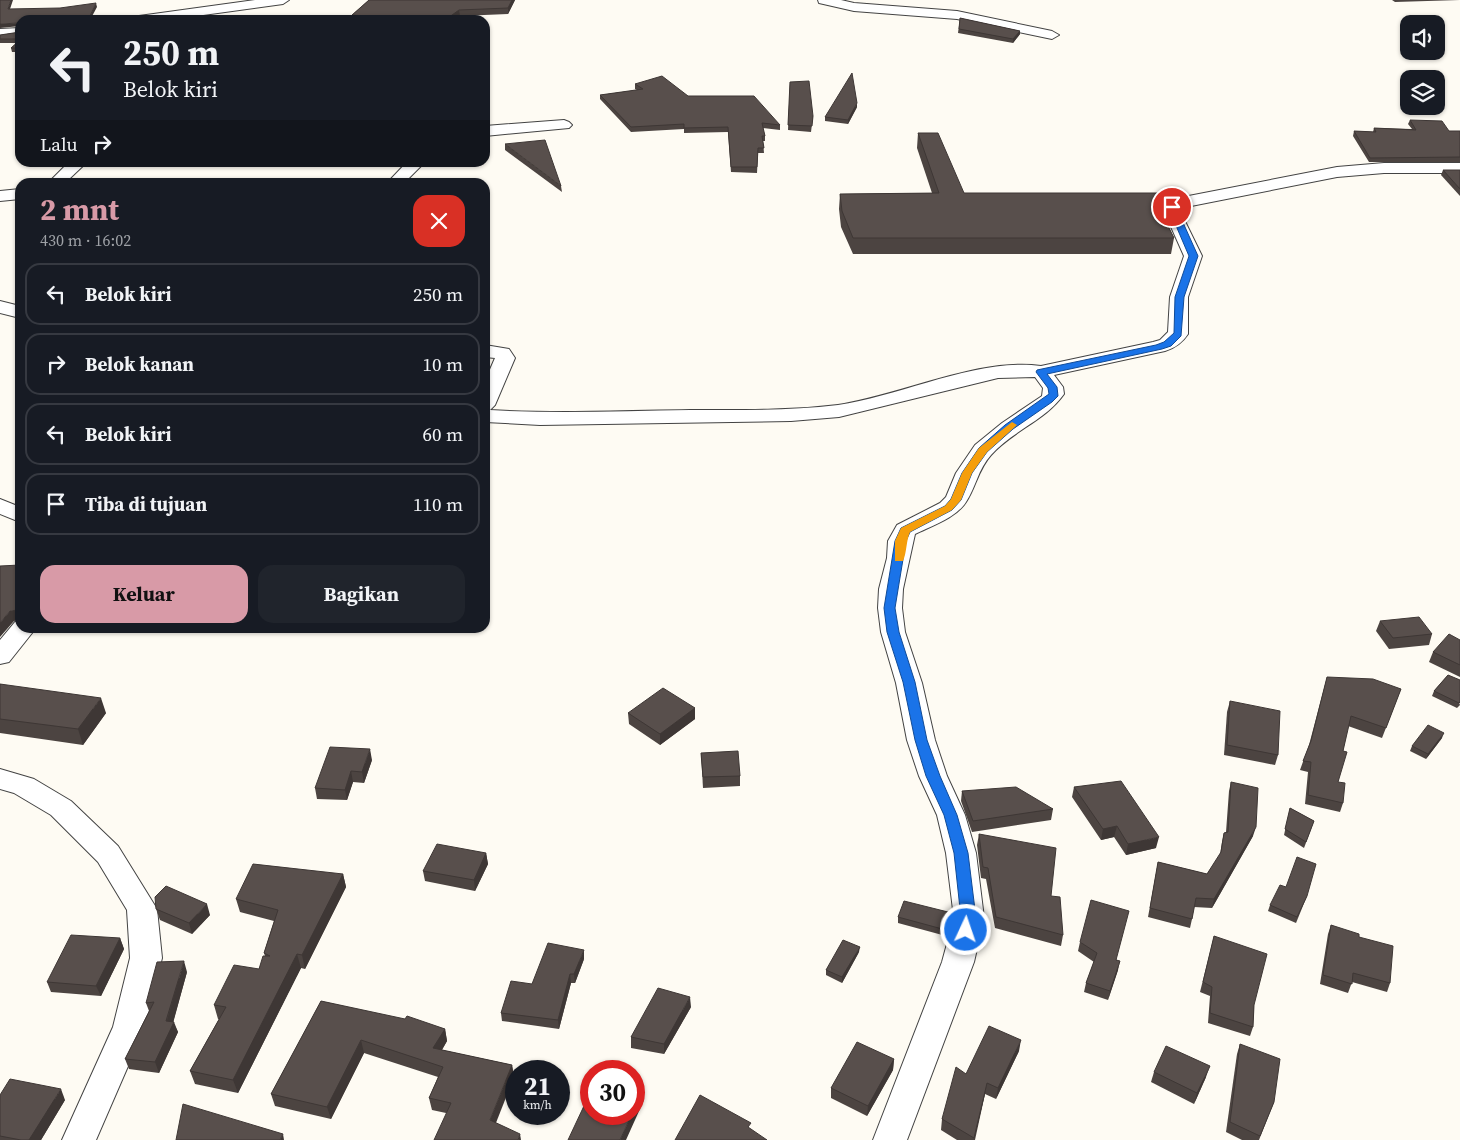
<!DOCTYPE html>
<html lang="id">
<head>
<meta charset="utf-8">
<style>
  body { margin:0; font-family:"Source Serif 4",serif; background:#20242c; color:#f1f3f6; height:100vh; display:flex; flex-direction:column; font-size:19px; white-space:nowrap }
  * { box-sizing:border-box; margin:0 }
  p { font-size:16px; color:#9ea1a6 }
  .icon { flex:none; width:28px; height:28px; fill:none; stroke:currentColor; stroke-width:2; stroke-linecap:round; stroke-linejoin:round }
  .map { position:relative; flex:1; overflow:hidden }
  .panel { position:absolute; left:15px; top:178px; width:475px; height:455px; display:flex; flex-direction:column; background:#171b24; border-radius:15px; box-shadow:0 1px 4px #0004 }
  .panel>* { flex:none }
  .top-card { position:absolute; left:15px; top:15px; width:475px; height:152px; border-radius:15px; box-shadow:0 1px 4px #0004; background:#171b24; color:#f1f3f6; overflow:hidden }
  .buttons { position:absolute; left:1400px; top:15px; display:grid; gap:10px }
  .buttons a { display:grid; place-items:center; width:45px; height:45px; border-radius:10px; background:#171b24; box-shadow:0 1px 4px #0004; font-size:25px }
  .speed { position:absolute; left:505px; top:1060px; display:flex; gap:10px; font-size:25px; font-weight:700; text-align:center }
  .speed>* { display:grid; place-content:center; width:65px; height:65px; border-radius:50%; background:#171b24; box-shadow:0 1px 4px #0004; line-height:1 }
  .speed small { font-size:12px; font-weight:400 }
  .speed .limit { border:8px solid #d22; background:#fff; color:#111 }
  .pin { position:absolute; display:grid; place-items:center; width:42px; height:42px; color:#fff; margin:-21px; border:2px solid #fff; border-radius:50%; box-shadow:0 1px 5px #0007 }
  .me { position:absolute; width:55px; margin:-28px; rotate:3deg; stroke-linejoin:round; filter:drop-shadow(0 0 4px #0008) }
  .turn { display:flex; align-items:center; gap:18px; height:105px; padding:0 25px; font-size:22px }
  .turn .icon { width:65px; height:65px; stroke-width:2.5 }
  .turn b { display:block; font-size:35px; line-height:42px }
  .then { display:flex; align-items:center; height:48px; padding:0 25px; background:#0003; gap:10px; font-size:19px }
  .round { display:grid; place-items:center; flex:none; width:52px; height:52px; border-radius:15px; background:#20242c }
  .head { display:flex; align-items:center; justify-content:space-between; height:85px; padding:0 25px }
  h1 { font-size:30px; font-weight:700; line-height:38px; color:#d89aa7 }
  .cta { display:flex; gap:10px; margin-top:auto; padding:10px 25px }
  .cta a { flex:1; height:58px; border-radius:15px; background:#d89aa7; color:#111; font-size:20px; font-weight:700; line-height:58px; text-align:center }
  .cta a+a { background:#20242c; color:#f1f3f6 }
  ul { padding:0; list-style:none }
  li { display:flex; align-items:center; gap:15px; height:62px; margin:0 10px 8px; padding:0 15px; border:2px solid #363941; border-radius:15px }
  li div { flex:1 }
  li b { display:block; font-size:19px }
  li em { font-style:normal }
  .map>svg:first-child { display:block }
  .lines { fill:none; stroke-linecap:round; stroke-linejoin:round }
  .minor-casing { stroke:#434343; stroke-width:2 }
  .minor { fill:#fff; fill-rule:evenodd }
  .wall { fill:#4c4441 }
  .shaded-wall { fill:#3e3735 }
  .building { fill:#584f4c; stroke:#3e3735 }
  .route { fill:#1a73e8; stroke:#114b97 }
  .slow { fill:#f59e0b }
</style>
</head>
<body>
<div class="map">
<svg width="1460" height="1140" viewBox="0 0 1460 1140">
  <rect width="100%" height="100%" fill="#fefbf3"/>
  <g class="lines">
    <defs>
      <g id="minor">
        <path d="M255,0H289L283,4L167,20H132L139,16Z"/>
        <path d="M818,0H841L854,3L957,11L1052,31L1059,35L1052,39L957,19L854,11L819,3Z"/>
        <path d="M20,28V36L0,37V29Z"/>
        <path d="M564,120L569,122L572,125L569,128L485,136V126Z"/>
        <path d="M69,162H87L66,182H49Z"/>
        <path d="M407,162H425L405,182H388Z"/>
        <path d="M1384,163H1460V173H1384L1337,177L1181,208L1180,211L1202,256L1188,297V334C1182,343 1175,348 1165,351L1054,375L1063,387L1064,394C1046,420 1012,431 991,455C978,469 976,487 966,502C956,518 931,526 915,534L903,589L902,608L905,632L922,683L935,740L947,776L965,815L976,853L984,918L974,962L907,1140H873L942,962L954,918L946,853L937,815L919,776L907,740L896,683L881,632L878,608L879,589L887,558L888,541L897,525L940,503L946,497L956,473L975,445L1002,423L1042,396L1043,388L1035,377L998,378L839,417L791,421L540,425L485,422V381L495,358L485,357V345L509,349L515,358L495,405L490,410C557,414 623,411 690,410C739,410 789,411 838,405C901,396 979,357 1041,366L1153,342L1160,340L1168,332L1170,297L1184,256L1164,211L1168,200L1337,167Z"/>
        <path d="M20,189V199L0,201V191Z"/>
        <path d="M0,301L20,306V318L0,313Z"/>
        <path d="M0,499L20,507V522L0,514Z"/>
        <path d="M20,621V628H36L9,662L0,664V640L15,622Z"/>
        <path d="M0,769L34,779L71,801L118,846L157,909L162,958L145,1027L96,1140H62L113,1027L130,958L127,910L98,862L51,815L14,793L0,789Z"/>
      </g>
    </defs>
    <!-- minor casing -->
    <use href="#minor" class="minor-casing"/>
    <!-- minor -->
    <use href="#minor" class="minor"/>
  </g>
  <!-- wall -->
  <g class="wall">
    <path d="M369,0H515L508,14L460,16L454,20H352V15Z"/>
    <path d="M1392,0H1460L1395,2Z"/>
    <path d="M960,18L1020,31V34L1013,43L958,33Z"/>
    <path d="M20,32V52H12L11,48L17,43H0V35Z"/>
    <path d="M790,82L813,116L811,132L788,130Z"/>
    <path d="M635,84L688,96L780,125V130L763,128L765,136V141H763L764,153H758L757,173L731,172L728,132L684,133V129L631,132L600,99V95L637,90L635,89Z"/>
    <path d="M857,107L848,124L825,121V117Z"/>
    <path d="M1410,120L1449,131H1460V162H1369L1353,136L1354,131L1373,132L1374,128L1412,129L1408,124Z"/>
    <path d="M918,133L964,193L1170,212L1167,224L1174,238L1171,254H853L841,227L839,209L840,194L932,193L917,148Z"/>
    <path d="M505,144L561,186L562,192L505,150Z"/>
    <path d="M1443,170H1460V196L1441,175Z"/>
    <path d="M1380,621L1432,634L1429,645L1389,649L1376,631Z"/>
    <path d="M1460,640V677L1429,662L1433,652Z"/>
    <path d="M1448,675L1460,705L1457,708L1432,696L1434,691Z"/>
    <path d="M1327,677L1401,689L1382,738L1348,726L1343,751L1338,782L1343,803L1340,812L1305,804L1308,772L1300,770L1309,745Z"/>
    <path d="M0,684L106,713L83,745L0,733Z"/>
    <path d="M1230,701L1278,755L1275,765L1224,755L1227,712Z"/>
    <path d="M695,708V719L660,745L629,724L628,713Z"/>
    <path d="M1442,738L1426,759L1410,751L1412,746Z"/>
    <path d="M701,753L740,776V786L703,788Z"/>
    <path d="M372,760L364,783L353,782L347,800L317,799L315,788Z"/>
    <path d="M1231,782L1253,836L1212,908L1194,907L1192,919L1190,928L1148,917L1158,862L1207,874L1220,855L1222,842L1224,833L1226,832L1229,791Z"/>
    <path d="M1074,787L1156,848L1126,855L1114,837L1101,840L1072,797Z"/>
    <path d="M962,791L1053,809L1051,820L972,832L961,801Z"/>
    <path d="M1290,808L1314,821L1304,848L1284,835Z"/>
    <path d="M979,834L1051,896L1063,935L1061,946L995,928L986,879L981,878L977,845Z"/>
    <path d="M486,853L488,864L475,891L425,881L423,871Z"/>
    <path d="M343,874L346,887L305,969L301,968L238,1093L195,1084L190,1071L219,1019H218L214,1005L259,969L265,956L264,953L274,921L240,912L236,899Z"/>
    <path d="M1307,896L1296,923L1268,911L1270,905Z"/>
    <path d="M156,909L210,915L192,934L160,920Z"/>
    <path d="M898,917L951,919L946,936L898,923Z"/>
    <path d="M1331,925L1359,937L1390,983L1387,992L1352,982L1348,993L1320,984L1328,934Z"/>
    <path d="M1214,936L1254,1005L1253,1027L1250,1036L1208,1023L1210,996L1200,992Z"/>
    <path d="M120,938L124,949L101,996L51,992L47,982Z"/>
    <path d="M1080,942L1117,960L1118,970L1108,1000L1084,992L1086,983L1094,962L1078,951Z"/>
    <path d="M859,952L842,983L826,975V970Z"/>
    <path d="M584,959L575,983H571L559,1029L502,1021L501,1013L532,984Z"/>
    <path d="M187,972L173,1022L178,1032L159,1073L129,1069L125,1059L149,1011L146,1003Z"/>
    <path d="M321,1001L445,1029L447,1041L442,1050L512,1065L514,1077L446,1113L432,1110L429,1098L438,1077L364,1053L331,1119L275,1106L271,1094Z"/>
    <path d="M691,1007L664,1054L631,1048V1037Z"/>
    <path d="M1240,1044L1274,1102L1259,1140H1242L1226,1132L1237,1054Z"/>
    <path d="M1019,1051L996,1099L985,1094L975,1140H957L941,1130L942,1119L966,1074Z"/>
    <path d="M894,1059L893,1070L867,1116L831,1098V1088Z"/>
    <path d="M1154,1072L1206,1077L1194,1104L1151,1082Z"/>
    <path d="M0,1095L65,1100L41,1140H0Z"/>
  </g>
  <!-- shaded-wall -->
  <g class="shaded-wall">
    <path d="M11,0H13L9,12L8,9Z"/>
    <path d="M512,0H515L508,14V8Z"/>
    <path d="M96,3L97,7L90,20H88Z"/>
    <path d="M459,10L460,16L454,20H445Z"/>
    <path d="M19,23L20,26L0,28V24Z"/>
    <path d="M1020,31V34L1013,43V39Z"/>
    <path d="M857,103V107L848,124V120Z"/>
    <path d="M20,573V590L16,582Z"/>
    <path d="M18,610L20,620L14,621L0,637V623L10,611Z"/>
    <path d="M101,698L106,713L83,745L78,729Z"/>
    <path d="M695,708V719L660,745V734Z"/>
    <path d="M1444,733L1442,738L1426,759L1428,754Z"/>
    <path d="M370,749L372,760L364,783L362,772Z"/>
    <path d="M351,771L353,782L347,800L345,790Z"/>
    <path d="M1117,826L1114,837L1101,840L1103,829Z"/>
    <path d="M1256,827L1253,836L1212,908L1214,899Z"/>
    <path d="M1159,837L1156,848L1126,855L1128,844Z"/>
    <path d="M486,853L488,864L475,891L474,880Z"/>
    <path d="M343,874L346,887L305,969L302,955Z"/>
    <path d="M207,904L210,915L192,934L189,923Z"/>
    <path d="M952,913L951,919L946,936V930Z"/>
    <path d="M120,938L124,949L101,996L96,986Z"/>
    <path d="M860,947L859,952L842,983V977Z"/>
    <path d="M584,950V959L575,983L574,974Z"/>
    <path d="M297,954L301,968L238,1093L233,1080Z"/>
    <path d="M184,961L187,972L172,1027L174,1022L178,1032L159,1073L155,1062Z"/>
    <path d="M1120,961L1118,970L1108,1000L1110,991Z"/>
    <path d="M570,974L571,983L559,1029L558,1020Z"/>
    <path d="M690,997L691,1007L664,1054V1044Z"/>
    <path d="M445,1029L447,1041L435,1061L433,1048Z"/>
    <path d="M361,1040L364,1053L331,1119L327,1107Z"/>
    <path d="M1021,1040L1019,1051L996,1099L998,1088Z"/>
    <path d="M894,1059L893,1070L867,1116L868,1106Z"/>
    <path d="M512,1065L514,1077L492,1133L490,1120Z"/>
    <path d="M1210,1066L1206,1077L1194,1104L1197,1093Z"/>
    <path d="M987,1083L985,1094L974,1140V1138Z"/>
    <path d="M61,1089L65,1100L41,1140H29Z"/>
    <path d="M643,1089L644,1100L626,1140H620L632,1114H634V1110Z"/>
    <path d="M283,1134L284,1140H280Z"/>
    <path d="M520,1134L521,1140H518Z"/>
  </g>
  <!-- building -->
  <g class="building">
    <path d="M0,0H11L8,9L60,8L96,3L88,20H20V28L19,23L0,24Z"/>
    <path d="M369,0H512L508,8L459,10L445,20H417L352,15Z"/>
    <path d="M960,18L1020,31L1013,39L959,29Z"/>
    <path d="M20,32V39H0V35Z"/>
    <path d="M20,40V48H11Z"/>
    <path d="M852,73L857,103L848,120L825,117Z"/>
    <path d="M662,76L688,96H754L780,125L762,123L765,136H762L764,148H758L757,167H731L728,127L684,128V124L631,127L600,95L643,89L635,84Z"/>
    <path d="M809,81L813,116L812,126L788,125L790,82Z"/>
    <path d="M1410,120L1442,121L1449,131H1460V157L1370,158L1354,131L1376,132L1374,128L1416,130Z"/>
    <path d="M918,133H938L964,193H1160L1170,212H1161L1174,238H853L842,211L840,194L939,193Z"/>
    <path d="M545,140L561,186L505,144Z"/>
    <path d="M1443,170H1460V189Z"/>
    <path d="M20,565V573L16,582H20V616H18V610L10,611L0,623V566Z"/>
    <path d="M1419,617L1432,634L1393,638L1380,621Z"/>
    <path d="M1449,634L1460,640V665L1433,652Z"/>
    <path d="M1448,675L1460,680V702L1459,703L1434,691Z"/>
    <path d="M1327,677L1373,679L1401,689L1386,728L1351,716L1343,751L1347,752L1338,782L1345,783L1343,803L1308,795L1311,762L1303,761L1311,741Z"/>
    <path d="M0,684L101,698L78,729L0,719Z"/>
    <path d="M663,688L695,708L660,734L628,713Z"/>
    <path d="M1230,701L1280,711L1278,755L1227,745Z"/>
    <path d="M1428,725L1444,733L1428,754L1412,746Z"/>
    <path d="M330,747L370,749L362,772L351,771L345,790L315,788Z"/>
    <path d="M738,751L740,776L703,777L701,753Z"/>
    <path d="M1121,781L1159,837L1128,844L1117,826L1103,829L1074,787Z"/>
    <path d="M1231,782L1258,788L1256,827L1214,899L1196,898L1192,919L1150,908L1158,862L1207,874L1221,852L1224,833L1228,832Z"/>
    <path d="M1016,787L1053,809L973,821L962,791Z"/>
    <path d="M1290,808L1314,821L1306,842L1285,829Z"/>
    <path d="M979,834L1056,848L1051,896L1060,897L1063,935L996,917L988,868L983,867Z"/>
    <path d="M437,844L486,853L474,880L423,871Z"/>
    <path d="M1297,857L1316,864L1307,896L1297,917L1270,905L1280,885L1286,887Z"/>
    <path d="M253,864L343,874L302,955L297,954L233,1080L190,1071L226,1007L214,1005L234,965L259,969L263,956H270L264,953L278,910L236,899Z"/>
    <path d="M166,886L207,904L189,923L156,909L155,897Z"/>
    <path d="M1091,900L1129,911L1116,960L1120,961L1110,991L1086,983L1097,953L1080,942Z"/>
    <path d="M904,901L952,913L946,930L898,917Z"/>
    <path d="M1331,925L1359,934V937L1393,946L1390,983L1353,973L1352,984L1323,975Z"/>
    <path d="M71,935L120,938L96,986L47,982Z"/>
    <path d="M1214,936L1267,954L1254,1005L1253,1027L1210,1013L1212,987L1203,982Z"/>
    <path d="M843,940L860,947L842,977L826,970Z"/>
    <path d="M548,943L584,950L574,974H570L558,1020L501,1013L511,981L532,984Z"/>
    <path d="M184,961L166,1021L174,1022L155,1062L125,1059L154,1002L146,1003L157,962Z"/>
    <path d="M658,988L690,997L664,1044L631,1037Z"/>
    <path d="M321,1001L405,1019L407,1016L445,1029L433,1048L512,1065L490,1120L520,1134L518,1140H434L451,1103L429,1098L443,1067L361,1040L327,1107L271,1094Z"/>
    <path d="M989,1026L1021,1040L998,1088L987,1083L974,1138L942,1119L956,1067L966,1074Z"/>
    <path d="M857,1042L894,1059L868,1106L831,1088Z"/>
    <path d="M1240,1044L1280,1059L1274,1102L1260,1136L1230,1122Z"/>
    <path d="M1166,1046L1210,1066L1197,1093L1154,1072Z"/>
    <path d="M10,1079L61,1089L29,1140H21L0,1136V1095Z"/>
    <path d="M634,1086L643,1089L634,1110Z"/>
    <path d="M591,1091V1114H632L620,1140H568Z"/>
    <path d="M700,1095L751,1123L748,1127L767,1140H675Z"/>
    <path d="M183,1104L283,1134L280,1140H176Z"/>
  </g>
  <!-- route -->
  <path class="route" d="M1172,205L1176,207L1198,256L1184,297L1181,336L1171,346L1162,349L1047,374L1057,387L1058,396L1052,402L1013,429L987,452L972,473L961,500L952,510L910,532L906,541L895,608L899,632L915,682L927,740L940,776L957,815L968,853L976,918L971,934H961L959,930L961,918L954,853L944,815L926,776L915,740L903,682L887,632L884,608L895,541L901,528L945,506L951,499L962,473L979,448L1005,425L1049,394L1048,388L1036,372L1037,370L1156,345L1164,342L1174,333L1175,297L1189,256L1168,207Z"/>
  <!-- slow -->
  <path class="slow" d="M1012,422L1017,425L987,452L972,473L961,500L952,510L910,532C906,541 907,552 903,561H895V541L901,528L945,506L951,499L962,473L979,448Z"/>
</svg>
<div class="buttons">
<a><svg class="icon" aria-label="sound" viewBox="0 0 24 24"><path d="M4 9h4l5-4v14l-5-4H4zM17 9q2 3 0 6"/></svg></a>
<a><svg class="icon" aria-label="layers" viewBox="0 0 24 24"><path d="M12 4l9 5-9 5-9-5zM3 14l9 5 9-5"/></svg></a>
</div>
<div class="speed"><div>21<small>km/h</small></div><div class="limit">30</div></div>
<div class="pin" style="left:1172px;top:207px;background:#d93025"><svg class="icon" aria-label="arrive" viewBox="0 0 24 24"><path d="M6 21V4h12l-3 4 3 4H6"/></svg></div>
<svg class="me" style="left:966px;top:930px" viewBox="-20 -20 40 40"><circle r="17" fill="#1a73e8" stroke="#fff" stroke-width="3"/><path d="M0-11L8 9 0 5-8 9z" fill="#fff"/></svg>
<div class="top-card">
<div class="turn"><svg class="icon" aria-label="left" viewBox="0 0 24 24"><path d="M17 20v-9H6M10 6l-5 5 5 5"/></svg><div><b>250 m</b>Belok kiri</div></div>
<div class="then">Lalu<svg class="icon" aria-label="right" viewBox="0 0 24 24"><path d="M7 20v-9h11M14 6l5 5-5 5"/></svg></div>
</div>
<section class="panel">
<div class="head"><div><h1>2 mnt</h1><p>430 m · 16:02</p></div><a class="round" style="background:#d93025;color:#fff"><svg class="icon" aria-label="close" viewBox="0 0 24 24"><path d="M6 6l12 12M18 6L6 18"/></svg></a></div>
<ul>
<li><svg class="icon" aria-label="left" viewBox="0 0 24 24"><path d="M17 20v-9H6M10 6l-5 5 5 5"/></svg><div><b>Belok kiri</b></div><em>250 m</em></li>
<li><svg class="icon" aria-label="right" viewBox="0 0 24 24"><path d="M7 20v-9h11M14 6l5 5-5 5"/></svg><div><b>Belok kanan</b></div><em>10 m</em></li>
<li><svg class="icon" aria-label="left" viewBox="0 0 24 24"><path d="M17 20v-9H6M10 6l-5 5 5 5"/></svg><div><b>Belok kiri</b></div><em>60 m</em></li>
<li><svg class="icon" aria-label="arrive" viewBox="0 0 24 24"><path d="M6 21V4h12l-3 4 3 4H6"/></svg><div><b>Tiba di tujuan</b></div><em>110 m</em></li>
</ul>
<div class="cta"><a>Keluar</a><a>Bagikan</a></div>
</section>
</div>
</body>
</html>
